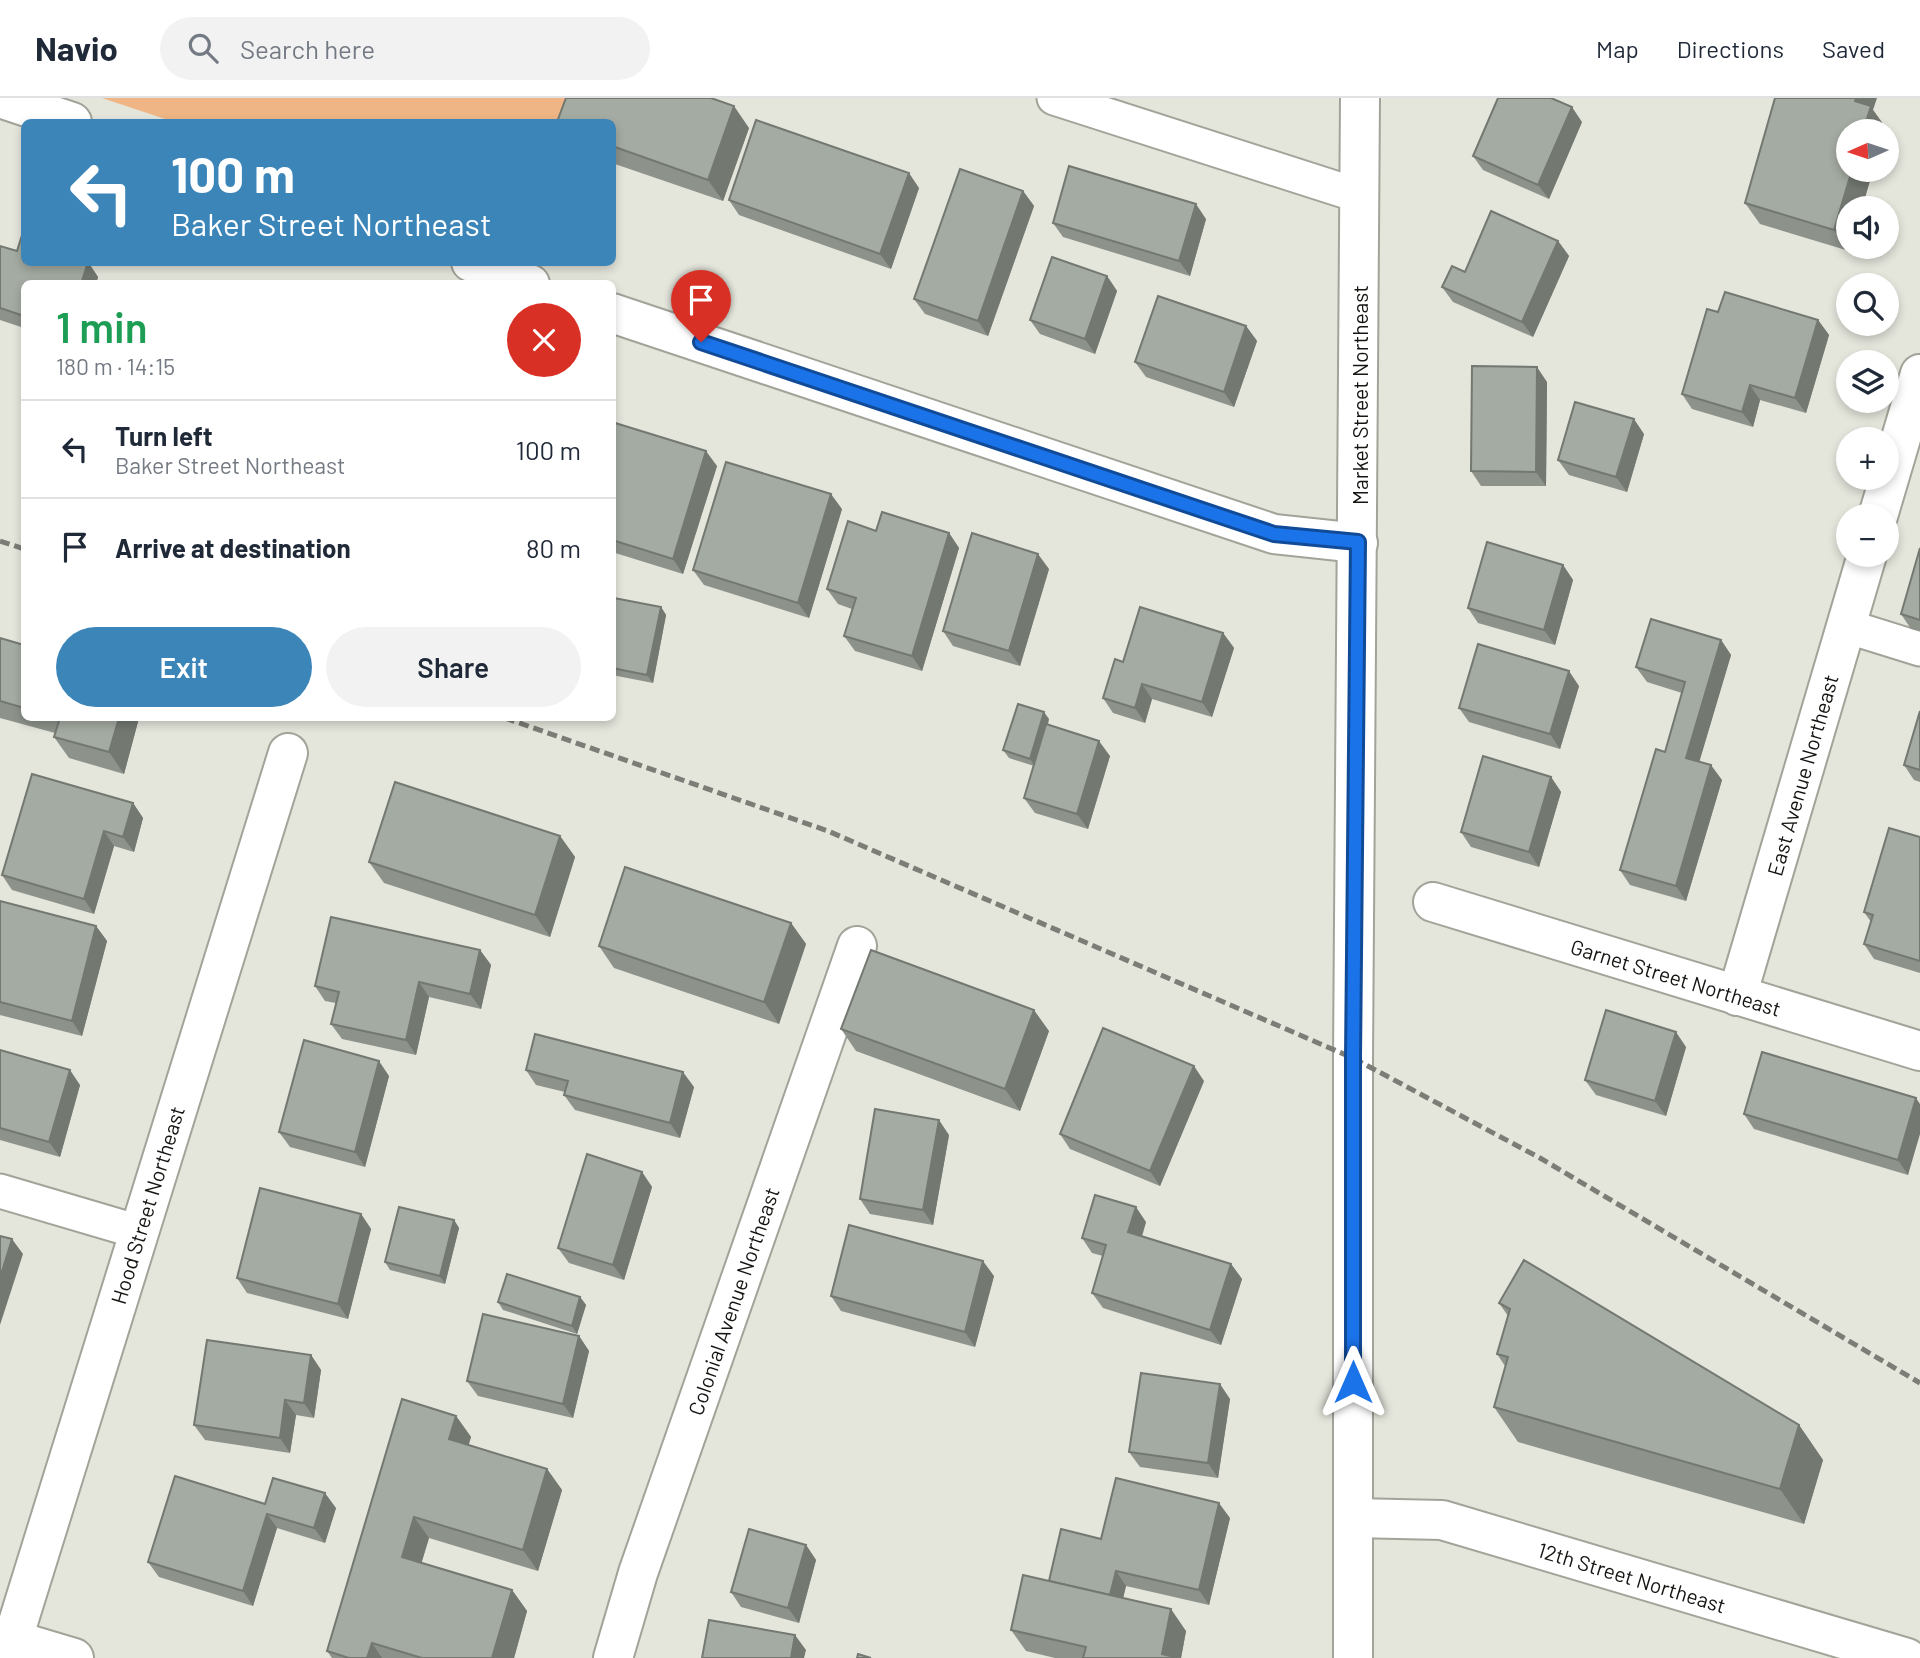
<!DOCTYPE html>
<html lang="en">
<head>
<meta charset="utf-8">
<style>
  body { margin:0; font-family:Barlow,sans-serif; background:#f2f2f3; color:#1f2937; height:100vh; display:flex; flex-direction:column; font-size:26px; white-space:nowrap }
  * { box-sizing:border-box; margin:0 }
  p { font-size:23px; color:#747a83 }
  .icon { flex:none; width:38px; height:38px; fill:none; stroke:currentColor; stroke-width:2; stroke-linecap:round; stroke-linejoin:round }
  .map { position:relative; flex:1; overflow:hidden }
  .details { position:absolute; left:21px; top:182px; width:595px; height:441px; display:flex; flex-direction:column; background:#fff; border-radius:10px; box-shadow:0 4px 10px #0003 }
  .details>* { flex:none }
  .guide { position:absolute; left:21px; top:21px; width:595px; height:147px; border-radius:10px; box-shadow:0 4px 10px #0003; background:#3b85b9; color:#fff; overflow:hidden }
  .needle { width:46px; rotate:267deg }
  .tools { position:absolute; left:1836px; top:21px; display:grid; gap:14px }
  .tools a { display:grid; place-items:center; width:63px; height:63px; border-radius:50%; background:#fff; box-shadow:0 4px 10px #0003; font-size:35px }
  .pin { position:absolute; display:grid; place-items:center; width:60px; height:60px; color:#fff; margin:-72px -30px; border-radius:50% 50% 50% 0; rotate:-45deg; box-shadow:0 0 7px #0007 }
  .pin .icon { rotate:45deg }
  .me { position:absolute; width:77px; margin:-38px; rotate:0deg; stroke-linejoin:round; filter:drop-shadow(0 0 5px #0008) }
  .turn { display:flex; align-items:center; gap:24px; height:147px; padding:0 35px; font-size:32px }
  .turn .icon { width:91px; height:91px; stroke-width:2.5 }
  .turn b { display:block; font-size:49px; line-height:60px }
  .round { display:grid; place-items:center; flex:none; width:74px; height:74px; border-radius:37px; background:#f2f2f3 }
  .head { display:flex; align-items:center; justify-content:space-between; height:119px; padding:0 35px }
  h1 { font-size:42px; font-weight:600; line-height:52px; color:#1e9e55 }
  .action { display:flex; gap:14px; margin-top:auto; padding:14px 35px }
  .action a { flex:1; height:80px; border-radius:42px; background:#3b85b9; color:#fff; font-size:28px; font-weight:600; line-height:80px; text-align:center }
  .action a+a { background:#f2f2f3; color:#1f2937 }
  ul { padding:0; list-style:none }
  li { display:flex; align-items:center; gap:21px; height:98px; padding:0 35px; border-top:2px solid #e0e1e3 }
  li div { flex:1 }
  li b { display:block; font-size:26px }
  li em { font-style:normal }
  header { display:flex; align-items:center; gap:42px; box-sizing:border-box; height:98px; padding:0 35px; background:#fff; border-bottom:2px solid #e0e1e3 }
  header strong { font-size:33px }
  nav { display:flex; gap:38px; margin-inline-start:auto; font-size:24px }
  .search { width:490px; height:63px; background:#f2f2f3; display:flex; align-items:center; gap:18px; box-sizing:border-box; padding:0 24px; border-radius:38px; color:#747a83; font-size:26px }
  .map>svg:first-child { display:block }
  .green { fill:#efb584 }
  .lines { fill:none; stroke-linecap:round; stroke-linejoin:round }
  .lane-casing { stroke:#a2a399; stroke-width:37 }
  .street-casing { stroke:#a2a399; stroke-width:42 }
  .primary-casing { stroke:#a2a399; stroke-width:42 }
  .lane { stroke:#fff; stroke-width:33 }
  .street { stroke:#fff; stroke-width:38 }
  .primary { stroke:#fff; stroke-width:38 }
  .rail { stroke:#7c7d76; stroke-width:5; stroke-dasharray:10 5; stroke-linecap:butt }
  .wall { fill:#8d938b }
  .shaded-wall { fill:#737871 }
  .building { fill:#a4aba2; stroke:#737871; stroke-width:2 }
  .route-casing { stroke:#114b97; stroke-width:18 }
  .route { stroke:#1a73e8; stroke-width:12 }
  .labels { text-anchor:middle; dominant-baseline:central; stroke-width:6; stroke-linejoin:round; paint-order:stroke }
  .street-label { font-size:21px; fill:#141411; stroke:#fff }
</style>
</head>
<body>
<header>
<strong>Navio</strong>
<div class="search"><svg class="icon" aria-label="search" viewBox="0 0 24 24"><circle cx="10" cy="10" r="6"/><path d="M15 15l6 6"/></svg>Search here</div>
<nav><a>Map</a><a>Directions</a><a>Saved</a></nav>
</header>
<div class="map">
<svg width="1920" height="1560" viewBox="0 0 1920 1560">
  <rect width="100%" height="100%" fill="#e4e5db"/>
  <!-- green -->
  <path class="green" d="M102,0H579L569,24H174Z"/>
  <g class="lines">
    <defs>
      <g id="lane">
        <path d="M1054,0L1360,98"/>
        <path d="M1846,528L1920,551"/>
        <path d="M0,1093L139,1134"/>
      </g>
      <g id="street">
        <path d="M0,0L72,24"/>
        <path d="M471,164L530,186"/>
        <path d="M612,215L1274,436L1358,445"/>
        <path d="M1878,418L1920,276"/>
        <path d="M1433,804L1920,953"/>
        <path d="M1737,898L1867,457"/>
        <path d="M1354,1420L1442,1422L1907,1560"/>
        <path d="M0,1538L74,1560"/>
        <path d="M7,1560L288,655"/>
        <path d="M613,1560L638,1475L857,848"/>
      </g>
      <path id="primary" d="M1353,1560V960L1360,0"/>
    </defs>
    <!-- lane casing -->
    <use href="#lane" class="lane-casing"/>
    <!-- street casing -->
    <use href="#street" class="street-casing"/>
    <!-- primary casing -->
    <use href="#primary" class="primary-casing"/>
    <!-- lane -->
    <use href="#lane" class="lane"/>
    <!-- street -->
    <use href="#street" class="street"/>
    <!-- primary -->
    <use href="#primary" class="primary"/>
    <!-- rail -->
    <g class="rail">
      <path d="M0,443L24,451"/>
      <path d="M505,620L828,733L1353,960L1540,1060L1920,1285"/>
    </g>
  </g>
  <!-- wall -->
  <g class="wall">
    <path d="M1873,12L1886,30L1885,33H1848V72H1873L1862,110L1848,149H1851L1849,153L1760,126L1745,105Z"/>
    <path d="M612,24L749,30L723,103L612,65Z"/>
    <path d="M1582,24L1549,101L1483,72L1473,58Z"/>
    <path d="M919,90L891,171L739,117L729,102Z"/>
    <path d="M1023,93L1034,108L988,238L925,216L914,201Z"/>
    <path d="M1206,121L1190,178L1063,139L1053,125Z"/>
    <path d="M1558,143L1569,158L1533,239L1453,204L1442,189Z"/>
    <path d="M0,148L24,164H88L98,179L96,186H24V230L0,222Z"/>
    <path d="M1107,178L1117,193L1095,256L1040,236L1030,222Z"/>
    <path d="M1718,214L1818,222L1829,237L1806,315L1760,302L1753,329L1692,311L1682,296Z"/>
    <path d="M1246,228L1257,243L1234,309L1146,279L1135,264Z"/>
    <path d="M1547,284L1546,388H1481L1471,373Z"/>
    <path d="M612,324L717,368L683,476L612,454Z"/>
    <path d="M1644,336L1627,394L1569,377L1558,362Z"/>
    <path d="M842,411L809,520L704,487L693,472Z"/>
    <path d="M876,433L949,435L959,450L922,573L855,553L844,538L852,511L838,506L827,491Z"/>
    <path d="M1920,450V533L1911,531L1901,516Z"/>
    <path d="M1563,467L1573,482L1555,547L1478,525L1468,510Z"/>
    <path d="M1049,471L1020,568L953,548L943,533Z"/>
    <path d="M612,506L661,509L666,517L653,585L612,577Z"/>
    <path d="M1223,535L1234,550L1212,619L1152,601L1145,625L1113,615L1103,600L1123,564Z"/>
    <path d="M0,540L24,547V620H139L124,676L69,660L54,639L55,635L0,620Z"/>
    <path d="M1721,542L1731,557L1699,664L1722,682L1686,803L1630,787L1620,772L1665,654L1682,595L1647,584L1636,569Z"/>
    <path d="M1579,588L1560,651L1469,624L1459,610Z"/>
    <path d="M1920,613V684L1914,682L1904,667Z"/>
    <path d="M1049,621L1048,627L1110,658L1088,731L1035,715L1024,700L1034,668L1009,660L1003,652Z"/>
    <path d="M1551,679L1561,694L1539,769L1471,749L1461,734Z"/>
    <path d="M133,705L143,720L134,754L114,748L94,816L12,792L2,777Z"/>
    <path d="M560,738L575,759L550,839L384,785L369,764Z"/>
    <path d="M1920,739V875L1874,861L1864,846L1871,824L1864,814Z"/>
    <path d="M0,803L96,828L107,843L82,938L0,917Z"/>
    <path d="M791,825L806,846L779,926L614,870L599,848Z"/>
    <path d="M480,852L491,867L481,911L429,899L416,957L342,941L331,926L336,905L325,903L315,888Z"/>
    <path d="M841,931L1049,933L1020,1013L856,953Z"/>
    <path d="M1686,949L1666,1018L1596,997L1585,982Z"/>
    <path d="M0,952L80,987L60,1059L0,1042Z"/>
    <path d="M526,972L694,989L680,1040L575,1012L564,997L565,994L536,987Z"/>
    <path d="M389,978L365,1069L290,1049L279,1034Z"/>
    <path d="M1204,983L1160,1088L1070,1051L1060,1036Z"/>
    <path d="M1916,1000L1908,1077L1754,1031L1744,1016Z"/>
    <path d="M949,1037L933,1127L870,1116L860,1101Z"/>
    <path d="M642,1074L652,1089L624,1182L569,1165L558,1150Z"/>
    <path d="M361,1116L371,1131L348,1221L247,1195L237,1180Z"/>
    <path d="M454,1122L459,1130L445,1186L390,1172L385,1164Z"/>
    <path d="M1146,1124L1142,1139L1231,1166L1242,1181L1221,1247L1103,1210L1092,1195L1103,1158L1092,1155L1082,1140Z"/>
    <path d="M994,1178L975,1249L841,1213L831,1198Z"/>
    <path d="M580,1199L586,1207L577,1236L503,1212L498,1204Z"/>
    <path d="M1499,1205L1799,1327L1823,1362L1804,1426L1518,1344L1494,1309L1505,1268L1497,1256L1508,1218Z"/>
    <path d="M579,1238L589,1253L573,1320L478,1298L467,1283Z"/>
    <path d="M311,1257L321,1272L314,1320L296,1317L290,1355L205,1342L194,1327Z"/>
    <path d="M1230,1301L1218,1380L1140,1369L1129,1354Z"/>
    <path d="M456,1318L471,1339L468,1347L547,1371L562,1392L538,1473L429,1440L421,1465L512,1492L527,1513L514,1560H332L327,1553Z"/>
    <path d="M265,1406L336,1410L325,1445L277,1430L253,1508L159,1479L148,1464Z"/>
    <path d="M1230,1420L1209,1507L1126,1488L1123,1500L1186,1533L1181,1560H1055L1026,1553L1011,1532L1049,1483L1101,1441Z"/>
    <path d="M806,1447L816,1462L799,1525L741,1509L731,1494Z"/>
  </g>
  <!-- shaded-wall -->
  <g class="shaded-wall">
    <path d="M1856,0H1877L1873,12L1886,30L1885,33H1863L1855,3Z"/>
    <path d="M734,8L749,30L723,103L708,82Z"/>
    <path d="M1572,9L1582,24L1549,101L1538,87Z"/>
    <path d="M1852,72H1873L1862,110H1848V149H1851L1849,153L1834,132Z"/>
    <path d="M909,75L919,90L891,171L880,156Z"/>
    <path d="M1023,93L1034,108L988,238L978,223Z"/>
    <path d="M1196,106L1206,121L1190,178L1179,163Z"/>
    <path d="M1558,143L1569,158L1533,239L1522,224Z"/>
    <path d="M88,164L98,179L96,186H81Z"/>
    <path d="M1107,178L1117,193L1095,256L1085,241Z"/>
    <path d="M1818,222L1829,237L1806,315L1795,300Z"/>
    <path d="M1246,228L1257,243L1234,309L1224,294Z"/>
    <path d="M1537,269L1547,284L1546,388L1536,374Z"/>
    <path d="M1750,287L1760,302L1753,329L1742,314Z"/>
    <path d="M1634,321L1644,336L1627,394L1616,379Z"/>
    <path d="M706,353L717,368L683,476L673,461Z"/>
    <path d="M831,396L842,411L809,520L798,505Z"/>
    <path d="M949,435L959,450L922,573L912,558Z"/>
    <path d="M1038,456L1049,471L1020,568L1009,553Z"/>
    <path d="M1563,467L1573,482L1555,547L1544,532Z"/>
    <path d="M661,509L666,517L653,585L647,577Z"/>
    <path d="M1223,535L1234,550L1212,619L1202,604Z"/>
    <path d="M1721,542L1731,557L1696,675L1686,660Z"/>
    <path d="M1569,573L1579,588L1560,651L1550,636Z"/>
    <path d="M1142,586L1152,601L1145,625L1135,610Z"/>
    <path d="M1044,614L1049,621L1035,668L1030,661Z"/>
    <path d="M119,620H139L124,676L109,654Z"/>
    <path d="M1099,643L1110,658L1088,731L1077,716Z"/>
    <path d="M1711,667L1722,682L1686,803L1676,788Z"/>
    <path d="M1551,679L1561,694L1539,769L1529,754Z"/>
    <path d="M133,705L143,720L134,754L123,739Z"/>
    <path d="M104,733L114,748L94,816L84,801Z"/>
    <path d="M560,738L575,759L550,839L535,817Z"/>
    <path d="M791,825L806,846L779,926L764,904Z"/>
    <path d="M96,828L107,843L82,938L72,923Z"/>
    <path d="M480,852L491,867L481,911L470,896Z"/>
    <path d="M419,884L429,899L416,957L406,942Z"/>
    <path d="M1034,912L1049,933L1020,1013L1005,991Z"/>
    <path d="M1676,934L1686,949L1666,1018L1655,1003Z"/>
    <path d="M379,963L389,978L365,1069L355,1054Z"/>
    <path d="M1194,968L1204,983L1160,1088L1150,1073Z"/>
    <path d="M70,972L80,987L60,1059L49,1044Z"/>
    <path d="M683,974L694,989L680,1040L670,1025Z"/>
    <path d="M1916,1000L1920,1006V1036L1908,1077L1898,1062Z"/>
    <path d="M939,1022L949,1037L933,1127L923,1112Z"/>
    <path d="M642,1074L652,1089L624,1182L613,1167Z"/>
    <path d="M1136,1109L1146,1124L1138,1149L1128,1134Z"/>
    <path d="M361,1116L371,1131L348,1221L338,1206Z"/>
    <path d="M454,1122L459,1130L445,1186L440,1178Z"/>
    <path d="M12,1141L23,1156L0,1227V1180Z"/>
    <path d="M983,1163L994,1178L975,1249L965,1234Z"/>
    <path d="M1231,1166L1242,1181L1221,1247L1210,1232Z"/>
    <path d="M580,1199L586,1207L577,1236L572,1228Z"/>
    <path d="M579,1238L589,1253L573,1320L563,1306Z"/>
    <path d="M311,1257L321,1272L314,1320L304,1305Z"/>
    <path d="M1220,1286L1230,1301L1218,1380L1208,1365Z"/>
    <path d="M285,1302L296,1317L290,1355L280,1340Z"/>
    <path d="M456,1318L471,1339L464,1363L449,1341Z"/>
    <path d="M1799,1327L1823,1362L1804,1426L1780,1391Z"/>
    <path d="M547,1371L562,1392L538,1473L523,1452Z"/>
    <path d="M325,1395L336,1410L325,1445L314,1430Z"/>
    <path d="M1219,1405L1230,1420L1209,1507L1199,1492Z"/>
    <path d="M267,1416L277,1430L253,1508L243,1493Z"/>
    <path d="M414,1419L429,1440L417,1480L402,1459Z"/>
    <path d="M806,1447L816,1462L799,1525L788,1510Z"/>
    <path d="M1116,1473L1126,1488L1120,1513L1110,1498Z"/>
    <path d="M512,1492L527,1513L514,1560H492Z"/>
    <path d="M1171,1511L1186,1533L1181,1560H1164L1162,1556Z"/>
    <path d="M795,1537L806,1552L804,1560H791Z"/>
    <path d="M372,1545L382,1560H367Z"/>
  </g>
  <!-- building -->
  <g class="building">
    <path d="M566,0H711L734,8L708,82L612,48V24H557Z"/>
    <path d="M1498,0H1551L1572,9L1538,87L1473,58Z"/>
    <path d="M1775,0H1856L1855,3L1871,8L1863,33H1848V72H1852L1834,132L1745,105Z"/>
    <path d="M756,22L909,75L880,156L729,102Z"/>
    <path d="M1069,68L1196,106L1179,163L1053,125Z"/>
    <path d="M960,71L1023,93L978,223L914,201Z"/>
    <path d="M1491,113L1558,143L1522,224L1442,189L1452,168L1465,174Z"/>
    <path d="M23,134L24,135V164H88L81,186H24V218L0,210V148L17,153Z"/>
    <path d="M1052,159L1107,178L1085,241L1030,222Z"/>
    <path d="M1725,194L1818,222L1795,300L1750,287L1742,314L1682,296L1707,211L1718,214Z"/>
    <path d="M1158,198L1246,228L1224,294L1135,264Z"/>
    <path d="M1472,268L1537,269L1536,374L1471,373Z"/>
    <path d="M1575,304L1634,321L1616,379L1558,362Z"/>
    <path d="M612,324L706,353L673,461L612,442Z"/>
    <path d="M726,364L831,396L798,505L693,472Z"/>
    <path d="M882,414L949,435L912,558L844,538L856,500L827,491L848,423L876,433Z"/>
    <path d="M972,435L1038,456L1009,553L943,533Z"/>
    <path d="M1487,444L1563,467L1544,532L1468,510Z"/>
    <path d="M1920,450V522L1901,516Z"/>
    <path d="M614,500L661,509L647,577L612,570V506Z"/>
    <path d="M1140,509L1223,535L1202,604L1142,586L1135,610L1103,600L1115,561L1123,564Z"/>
    <path d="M1651,521L1721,542L1686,660L1711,667L1676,788L1620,772L1656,651L1665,654L1685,584L1636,569Z"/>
    <path d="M0,540L24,547V610L0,603Z"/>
    <path d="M1478,546L1569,573L1550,636L1459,610Z"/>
    <path d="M1018,606L1044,614L1030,661L1003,652Z"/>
    <path d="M1920,613V672L1904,667Z"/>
    <path d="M60,620H119L109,654L54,639Z"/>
    <path d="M1046,626L1099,643L1077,716L1024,700Z"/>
    <path d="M1483,658L1551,679L1529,754L1461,734Z"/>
    <path d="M32,676L133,705L123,739L104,733L84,801L2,777Z"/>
    <path d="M395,684L560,738L535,817L369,764Z"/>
    <path d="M1889,730L1920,739V863L1864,846L1873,817L1864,814Z"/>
    <path d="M625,769L791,825L764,904L599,848Z"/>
    <path d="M0,803L96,828L72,923L0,904Z"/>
    <path d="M331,819L480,852L470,896L419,884L406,942L331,926L339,894L315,888Z"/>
    <path d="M871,852L1034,912L1005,991L841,931Z"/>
    <path d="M1606,912L1676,934L1655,1003L1585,982Z"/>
    <path d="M1103,930L1194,968L1150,1073L1060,1036Z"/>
    <path d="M535,936L683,974L670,1025L564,997L568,983L526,972Z"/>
    <path d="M304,942L379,963L355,1054L279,1034Z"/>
    <path d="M0,952L70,972L49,1044L0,1030Z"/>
    <path d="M1762,954L1916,1000L1898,1062L1744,1016Z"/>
    <path d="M875,1011L939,1022L923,1112L860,1101Z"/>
    <path d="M587,1056L642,1074L613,1167L558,1150Z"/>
    <path d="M260,1090L361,1116L338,1206L237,1180Z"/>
    <path d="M1095,1097L1136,1109L1128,1134L1231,1166L1210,1232L1092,1195L1106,1147L1082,1140Z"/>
    <path d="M399,1109L454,1122L440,1178L385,1164Z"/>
    <path d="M849,1127L983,1163L965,1234L831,1198Z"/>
    <path d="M0,1138L12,1141L0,1180Z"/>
    <path d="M1524,1162L1799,1327L1780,1391L1494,1309L1508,1259L1497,1256L1510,1211L1499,1205Z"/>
    <path d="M507,1176L580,1199L572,1228L498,1204Z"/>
    <path d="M483,1216L579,1238L563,1306L467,1283Z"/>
    <path d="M207,1242L311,1257L304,1305L285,1302L280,1340L194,1327Z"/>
    <path d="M1141,1275L1220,1286L1208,1365L1129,1354Z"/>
    <path d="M402,1301L456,1318L449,1341L547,1371L523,1452L414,1419L402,1459L512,1492L492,1560H422L372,1545L367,1560H349L327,1553Z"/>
    <path d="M175,1378L265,1406L273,1380L325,1395L314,1430L267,1416L243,1493L148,1464Z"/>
    <path d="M1116,1380L1219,1405L1199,1492L1116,1473L1110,1497L1049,1483L1061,1431L1101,1441Z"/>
    <path d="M749,1431L806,1447L788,1510L731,1494Z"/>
    <path d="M1023,1477L1171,1511L1162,1556L1178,1560H1083L1086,1549L1011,1532Z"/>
    <path d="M709,1522L795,1537L791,1560H702Z"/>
    <path d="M858,1556L871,1560H857Z"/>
  </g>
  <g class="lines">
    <defs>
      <path id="route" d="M701,244L1274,436L1358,444L1353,960V1284"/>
    </defs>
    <!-- route casing -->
    <use href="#route" class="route-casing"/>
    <!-- route -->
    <use href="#route" class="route"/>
  </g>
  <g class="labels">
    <!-- street labels -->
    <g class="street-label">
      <text transform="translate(1359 297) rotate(-90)">Market Street Northeast</text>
      <text transform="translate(1802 677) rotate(-74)">East Avenue Northeast</text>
      <text transform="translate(1676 879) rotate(17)">Garnet Street Northeast</text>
      <text transform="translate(147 1107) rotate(-73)">Hood Street Northeast</text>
      <text transform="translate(733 1203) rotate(-71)">Colonial Avenue Northeast</text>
      <text transform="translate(1632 1479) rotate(17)">12th Street Northeast</text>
    </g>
  </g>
</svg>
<div class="tools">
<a><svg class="needle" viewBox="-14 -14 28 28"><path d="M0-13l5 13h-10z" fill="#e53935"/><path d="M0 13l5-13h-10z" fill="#747a83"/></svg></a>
<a><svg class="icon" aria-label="sound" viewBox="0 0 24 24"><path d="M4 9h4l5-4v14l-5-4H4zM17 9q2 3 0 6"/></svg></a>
<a><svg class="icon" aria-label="search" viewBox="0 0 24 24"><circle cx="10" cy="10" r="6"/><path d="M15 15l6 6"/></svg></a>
<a><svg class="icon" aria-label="layers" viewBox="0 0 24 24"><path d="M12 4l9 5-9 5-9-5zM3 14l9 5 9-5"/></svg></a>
<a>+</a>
<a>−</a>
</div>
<div class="pin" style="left:701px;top:244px;background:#d93025"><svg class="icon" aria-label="arrive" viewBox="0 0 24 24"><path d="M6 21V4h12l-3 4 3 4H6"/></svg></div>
<svg class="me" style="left:1353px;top:1284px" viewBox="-20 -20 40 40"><path d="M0-17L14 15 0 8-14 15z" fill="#1a73e8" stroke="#fff" stroke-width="4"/></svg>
<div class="guide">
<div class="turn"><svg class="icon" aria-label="left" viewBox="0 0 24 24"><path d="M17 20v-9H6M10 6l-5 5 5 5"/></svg><div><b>100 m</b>Baker Street Northeast</div></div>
</div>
<section class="details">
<div class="head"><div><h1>1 min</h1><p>180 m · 14:15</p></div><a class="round" style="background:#d93025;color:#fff"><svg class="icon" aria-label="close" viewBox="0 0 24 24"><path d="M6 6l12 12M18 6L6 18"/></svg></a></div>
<ul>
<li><svg class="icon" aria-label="left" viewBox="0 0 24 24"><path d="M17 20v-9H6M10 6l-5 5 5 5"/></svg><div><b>Turn left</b><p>Baker Street Northeast</p></div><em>100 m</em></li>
<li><svg class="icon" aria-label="arrive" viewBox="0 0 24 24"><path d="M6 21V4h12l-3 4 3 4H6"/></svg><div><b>Arrive at destination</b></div><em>80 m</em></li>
</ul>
<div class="action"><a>Exit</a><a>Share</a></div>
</section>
</div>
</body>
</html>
